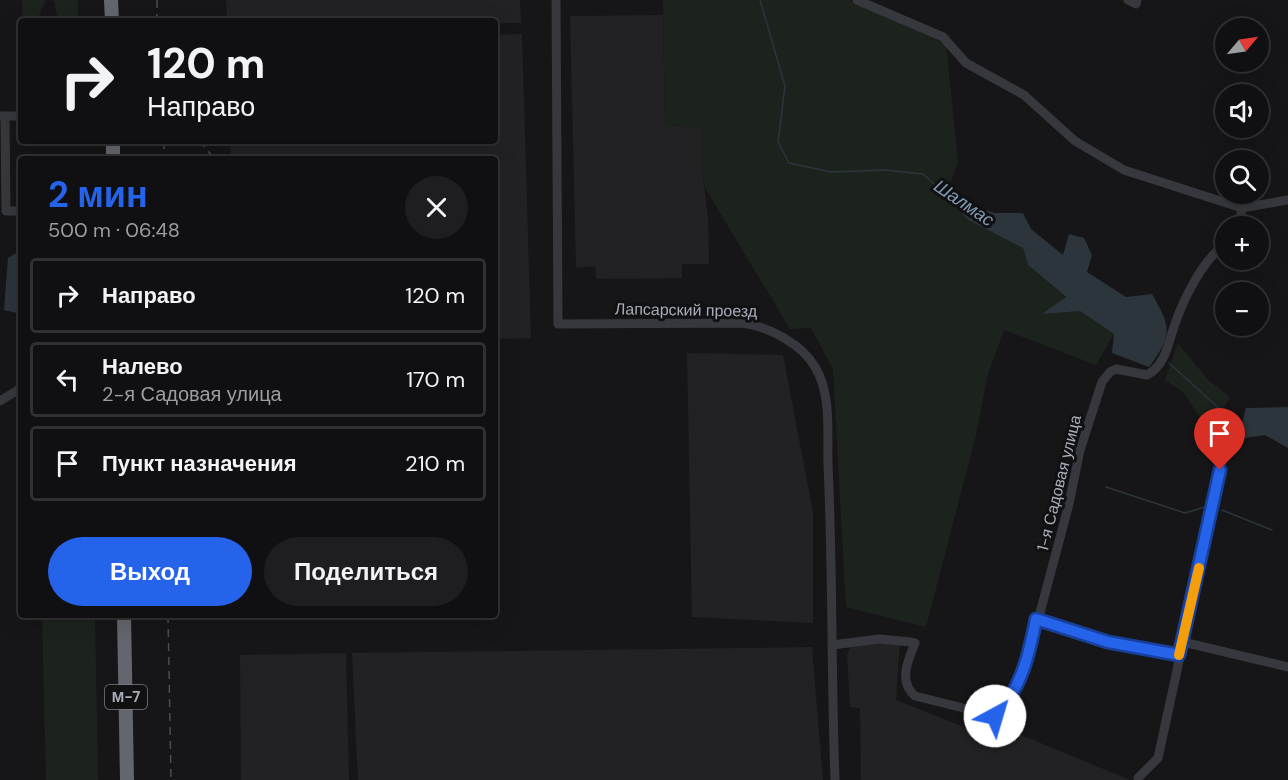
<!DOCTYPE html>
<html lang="ru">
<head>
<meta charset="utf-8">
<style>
  body { margin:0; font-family:"DM Sans",sans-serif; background:#1e1e20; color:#f1f3f6; height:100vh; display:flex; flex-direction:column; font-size:22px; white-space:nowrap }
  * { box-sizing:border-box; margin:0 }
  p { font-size:20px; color:#9c9d9f }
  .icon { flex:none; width:33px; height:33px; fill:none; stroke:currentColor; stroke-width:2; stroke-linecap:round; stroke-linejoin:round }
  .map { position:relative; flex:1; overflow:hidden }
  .details { position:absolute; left:18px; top:156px; width:480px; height:462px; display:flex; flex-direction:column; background:#101012; border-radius:6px; box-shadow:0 6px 24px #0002,0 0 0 2px #303032 }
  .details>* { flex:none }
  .banner { position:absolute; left:18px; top:18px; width:480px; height:126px; border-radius:6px; box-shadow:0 6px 24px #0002,0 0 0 2px #303032; background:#101012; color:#f1f3f6; overflow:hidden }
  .needle { width:39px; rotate:61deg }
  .fabs { position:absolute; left:1215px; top:18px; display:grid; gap:12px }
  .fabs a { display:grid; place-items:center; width:54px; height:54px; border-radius:50%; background:#101012; box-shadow:0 6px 24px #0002,0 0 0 2px #303032; font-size:30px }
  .pin { position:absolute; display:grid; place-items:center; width:51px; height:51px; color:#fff; margin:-62px -26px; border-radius:50% 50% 50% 0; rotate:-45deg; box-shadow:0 0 6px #0007 }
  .pin .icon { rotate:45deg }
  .me { position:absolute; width:66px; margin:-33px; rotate:39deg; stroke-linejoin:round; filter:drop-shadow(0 0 4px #0008) }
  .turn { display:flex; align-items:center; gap:21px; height:126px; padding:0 30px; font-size:27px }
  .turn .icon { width:78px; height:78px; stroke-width:2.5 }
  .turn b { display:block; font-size:42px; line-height:51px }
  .round { display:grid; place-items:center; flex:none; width:63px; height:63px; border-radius:32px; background:#1e1e20 }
  .head { display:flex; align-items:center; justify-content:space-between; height:102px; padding:0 30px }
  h1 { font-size:36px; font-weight:700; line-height:45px; color:#2563eb }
  .primary-button { display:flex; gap:12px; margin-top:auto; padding:12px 30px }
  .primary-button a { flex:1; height:69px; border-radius:36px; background:#2563eb; color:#fff; font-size:24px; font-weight:700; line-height:69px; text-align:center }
  .primary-button a+a { background:#1e1e20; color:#f1f3f6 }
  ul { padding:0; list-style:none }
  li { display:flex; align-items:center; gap:18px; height:75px; margin:0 12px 9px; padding:0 18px; border:3px solid #303032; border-radius:6px }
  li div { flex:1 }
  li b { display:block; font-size:22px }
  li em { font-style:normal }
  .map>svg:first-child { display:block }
  .built { fill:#222225 }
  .green { fill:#1c231d }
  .water { fill:#2c353c }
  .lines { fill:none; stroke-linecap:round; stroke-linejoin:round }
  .stream { stroke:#2c353c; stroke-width:1.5 }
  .minor { stroke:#37383d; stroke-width:9 }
  .highway { stroke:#63666e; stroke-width:14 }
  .rail { stroke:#4a4c52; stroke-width:1.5; stroke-dasharray:8 6; stroke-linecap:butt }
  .route-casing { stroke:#184099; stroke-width:15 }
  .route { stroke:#2563eb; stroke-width:10 }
  .slow { stroke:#f59e0b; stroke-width:10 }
  .labels { text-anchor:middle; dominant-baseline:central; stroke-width:6; stroke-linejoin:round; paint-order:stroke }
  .shield { fill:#111113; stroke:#7b7e86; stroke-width:1.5 }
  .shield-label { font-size:15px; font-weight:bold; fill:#a8adb8 }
  .street-label { font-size:16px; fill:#a8adb8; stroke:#111113 }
  .water-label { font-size:18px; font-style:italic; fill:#7f9bb3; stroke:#111113 }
</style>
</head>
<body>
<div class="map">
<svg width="1288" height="780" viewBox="0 0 1288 780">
  <rect width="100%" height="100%" fill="#161618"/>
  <!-- built -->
  <g class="built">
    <path d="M226,0H520L521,23L227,21Z"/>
    <path d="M663,15L665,125L702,127V170L708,217L709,264H682V278L596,279L595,266L576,268L570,16Z"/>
    <path d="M522,34L531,338L495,339V159H231L230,141H495V35Z"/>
    <path d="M687,353L783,355L813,512V623L692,617Z"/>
    <path d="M859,642H900L896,700L1007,744L1014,732L1130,780H861L860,708L850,707L847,654L852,645Z"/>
    <path d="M812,647L823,780H358L352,653Z"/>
    <path d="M346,653L349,780H241L240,655Z"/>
  </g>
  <!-- green -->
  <g class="green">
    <path d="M22,0H46L38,18L23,21Z"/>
    <path d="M50,0H78V21H58L54,1Z"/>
    <path d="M663,0H849L946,44L958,162L946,194L968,220L1023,248L1028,265L1066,298L1043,314L1080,311L1114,334L1096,365L1004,330L988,374L976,435L926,627L846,607L833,369L811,328L790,329L705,188L702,170V127L665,125Z"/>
    <path d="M1178,343L1208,380L1230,397L1216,421L1201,419L1183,392L1165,380Z"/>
    <path d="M42,615H95L98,780H46Z"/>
  </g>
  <!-- water -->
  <g class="water">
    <path d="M946,194L994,213H1023L1031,229L1063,255L1069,234L1084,238L1092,255L1087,272L1126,297L1152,294C1171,327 1173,335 1149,367L1112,353L1114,334L1080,311L1042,314L1066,297L1028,265L1023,248L968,220Z"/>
    <path d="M21,245V314L4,310L8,258L16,253Z"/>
    <path d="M1288,407V448L1265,435L1238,439L1246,408Z"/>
  </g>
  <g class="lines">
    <!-- stream -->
    <g class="stream">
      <path d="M760,0L785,86L778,142L789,163L831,172L884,170L923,174L945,194"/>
      <path d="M1169,363L1222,411"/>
      <path d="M1106,487L1185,513L1205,507"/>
      <path d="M1222,510L1272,530"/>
    </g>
    <!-- minor -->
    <g class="minor">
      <path d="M556,0L558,324L743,323C769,327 802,344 815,367C832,394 827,435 828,465C833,570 831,675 835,780"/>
      <path d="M857,0L943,37L966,63L1024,95L1075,141L1124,170L1242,208L1288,200"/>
      <path d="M1128,0L1136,4L1137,0"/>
      <path d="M0,116H21"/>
      <path d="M5,116L6,211H21"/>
      <path d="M1239,226L1242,208"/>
      <path d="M0,401L21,388"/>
      <path d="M1036,619L1108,642L1179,655"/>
      <path d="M1183,642L1288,667"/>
      <path d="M832,645L879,639L911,642L915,643C908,660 898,682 915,696L995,716L1011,698L1029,654L1069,504L1080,450L1102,382L1110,372L1116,369L1147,375C1165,366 1168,344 1174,327C1182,302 1203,258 1226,244"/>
      <path d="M1138,778L1158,758L1225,449"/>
    </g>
    <!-- highway -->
    <g class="highway">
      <path d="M111,0L112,21"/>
      <path d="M113,141V159"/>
      <path d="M124,615L127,780"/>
    </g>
    <!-- rail -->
    <g class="rail">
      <path d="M157,0V21"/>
      <path d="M164,141V159"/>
      <path d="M199,141L215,159"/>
      <path d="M168,615L171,780"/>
    </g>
  </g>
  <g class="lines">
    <defs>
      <path id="route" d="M995,716C1021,690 1029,655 1036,619L1108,642L1179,655L1220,470"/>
    </defs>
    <!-- route casing -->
    <use href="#route" class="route-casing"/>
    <!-- route -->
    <use href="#route" class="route"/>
    <!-- slow -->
    <path class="slow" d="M1179,655L1199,568"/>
  </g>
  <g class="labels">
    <!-- shield labels -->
    <rect class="shield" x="105" y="685" width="42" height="24" rx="4.5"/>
    <g class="shield-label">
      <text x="126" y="697">М-7</text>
    </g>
    <!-- street labels -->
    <g class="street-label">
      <text transform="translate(686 310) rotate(1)">Лапсарский проезд</text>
      <text transform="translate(1059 483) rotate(-76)">1-я Садовая улица</text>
    </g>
    <!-- water labels -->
    <g class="water-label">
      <text transform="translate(964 203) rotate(34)">Шалмас</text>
    </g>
  </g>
</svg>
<div class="fabs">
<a><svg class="needle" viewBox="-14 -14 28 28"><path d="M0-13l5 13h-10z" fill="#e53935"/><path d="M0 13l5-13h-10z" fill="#9c9d9f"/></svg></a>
<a><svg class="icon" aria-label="sound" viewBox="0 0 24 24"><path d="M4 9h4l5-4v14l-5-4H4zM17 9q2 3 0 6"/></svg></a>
<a><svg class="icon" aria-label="search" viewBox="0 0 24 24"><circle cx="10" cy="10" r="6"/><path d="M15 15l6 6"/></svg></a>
<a>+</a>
<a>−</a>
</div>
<div class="pin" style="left:1220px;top:470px;background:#d93025"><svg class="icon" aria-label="arrive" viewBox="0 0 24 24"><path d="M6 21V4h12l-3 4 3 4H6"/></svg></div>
<svg class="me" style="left:995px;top:716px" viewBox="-20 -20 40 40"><circle r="19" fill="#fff"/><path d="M0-13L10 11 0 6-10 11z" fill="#2563eb"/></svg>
<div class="banner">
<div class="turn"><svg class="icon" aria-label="right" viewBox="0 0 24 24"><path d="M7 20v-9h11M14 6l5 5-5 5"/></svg><div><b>120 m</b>Направо</div></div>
</div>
<section class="details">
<div class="head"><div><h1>2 мин</h1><p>500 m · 06:48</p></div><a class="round"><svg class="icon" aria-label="close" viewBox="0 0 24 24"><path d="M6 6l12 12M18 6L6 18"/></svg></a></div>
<ul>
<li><svg class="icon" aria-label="right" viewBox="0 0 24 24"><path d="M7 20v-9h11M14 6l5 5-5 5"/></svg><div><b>Направо</b></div><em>120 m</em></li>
<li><svg class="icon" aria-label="left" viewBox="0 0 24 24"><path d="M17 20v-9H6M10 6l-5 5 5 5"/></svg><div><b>Налево</b><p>2-я Садовая улица</p></div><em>170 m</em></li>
<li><svg class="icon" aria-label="arrive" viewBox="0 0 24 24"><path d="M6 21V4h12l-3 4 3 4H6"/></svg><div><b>Пункт назначения</b></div><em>210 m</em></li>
</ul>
<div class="primary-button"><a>Выход</a><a>Поделиться</a></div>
</section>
</div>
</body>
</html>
